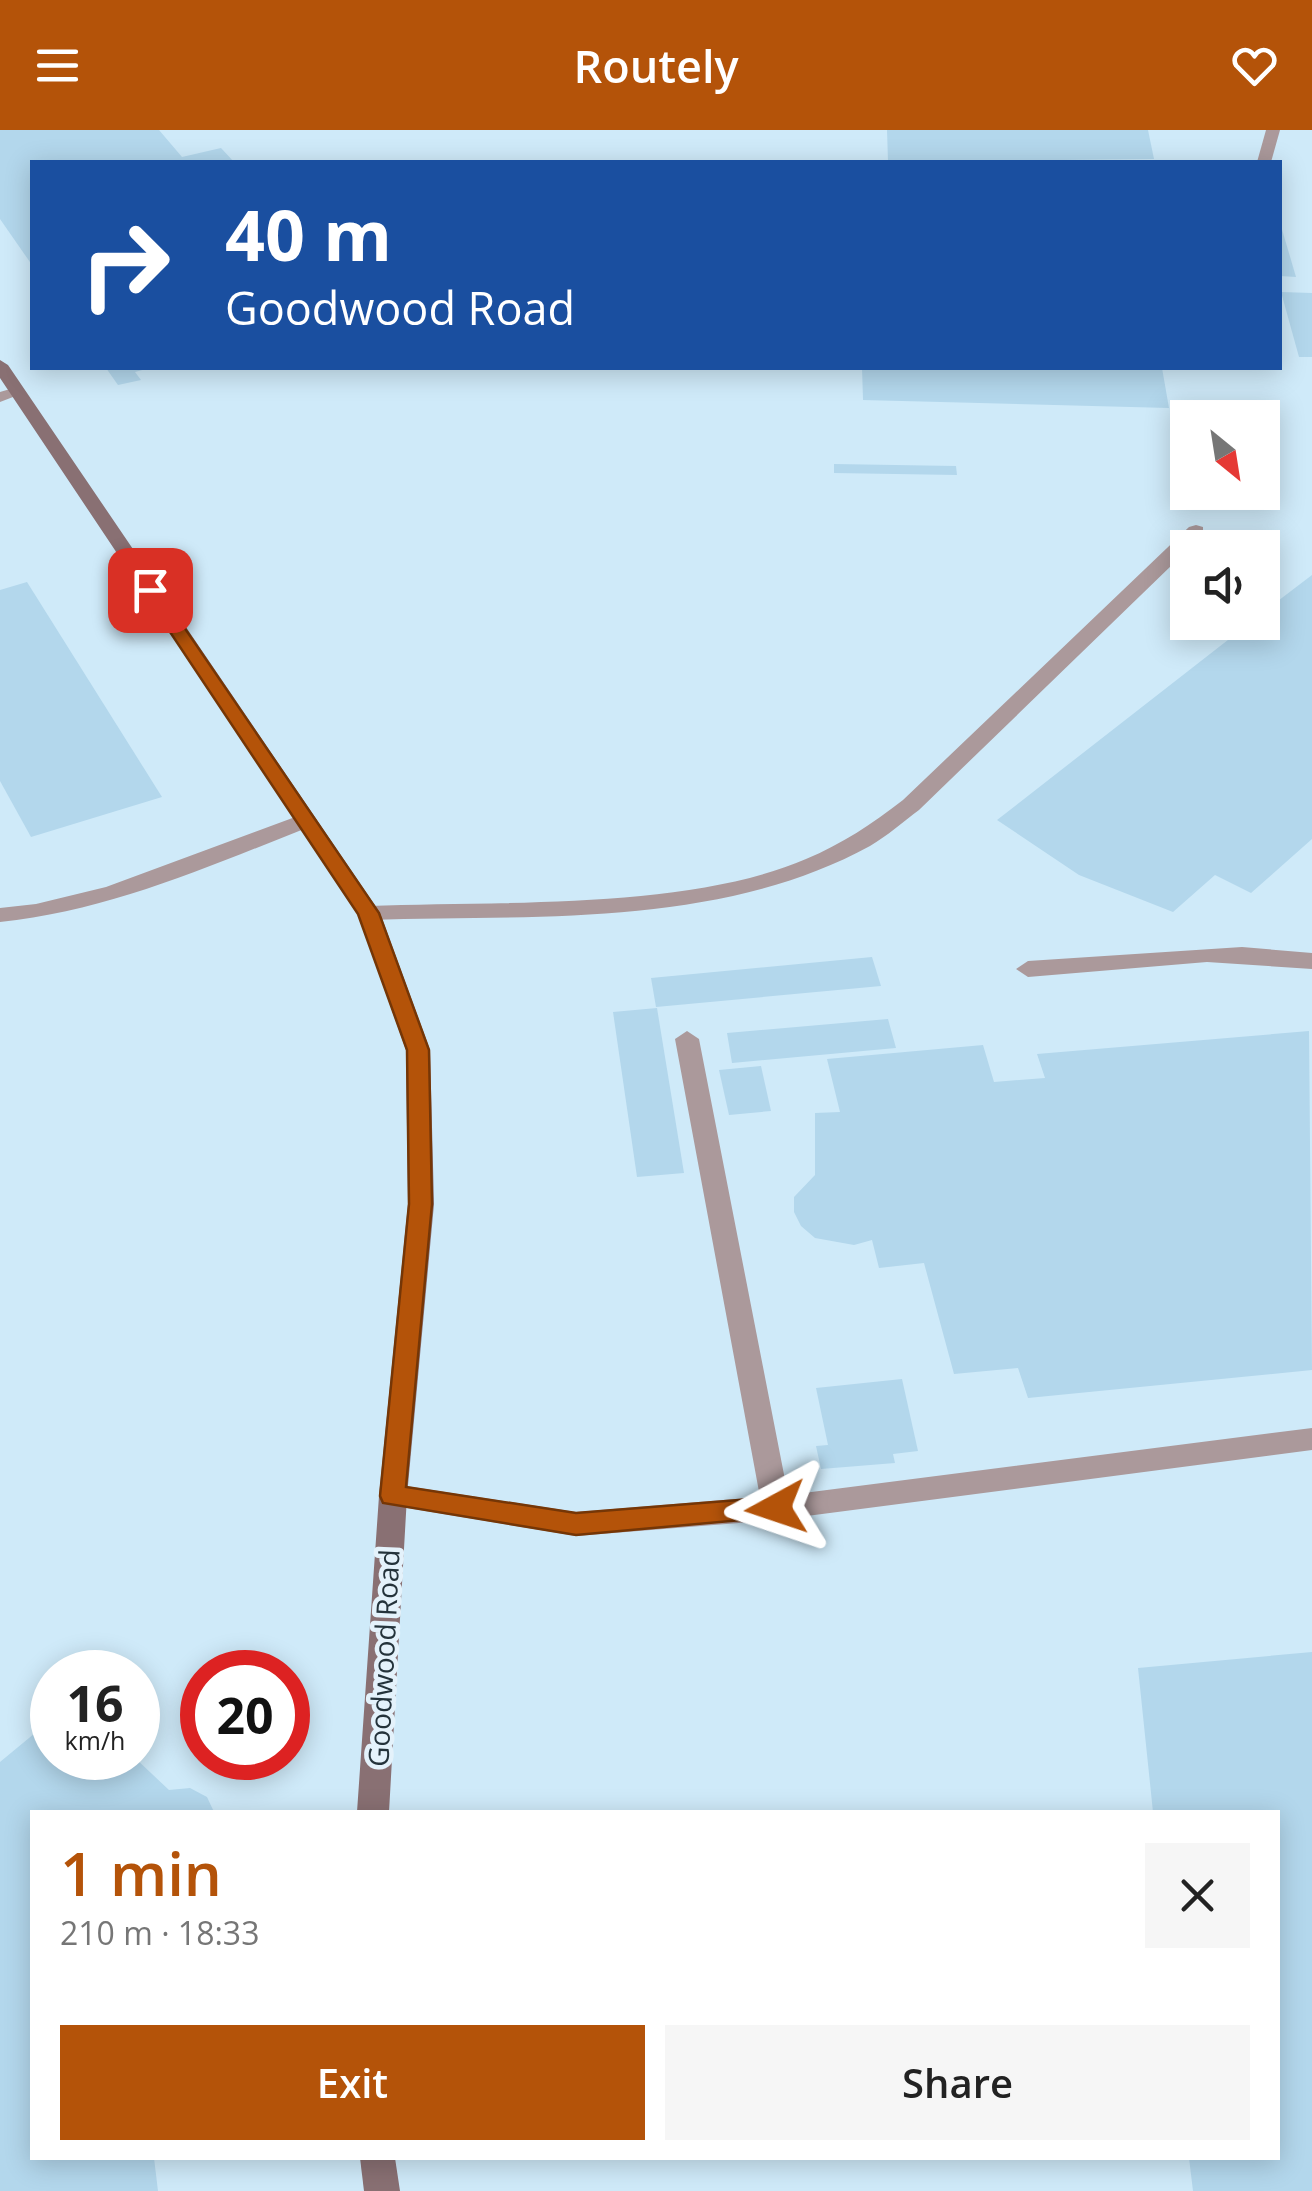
<!DOCTYPE html>
<html lang="en">
<head>
<meta charset="utf-8">
<style>
  body { margin:0; font-family:"Open Sans",sans-serif; background:#f6f6f6; color:#222; height:100vh; display:flex; flex-direction:column; font-size:38px; white-space:nowrap }
  * { box-sizing:border-box; margin:0 }
  p { font-size:32px; color:#767676 }
  .icon { flex:none; width:55px; height:55px; fill:none; stroke:currentColor; stroke-width:2; stroke-linecap:round; stroke-linejoin:round }
  .map { position:relative; flex:1; overflow:hidden }
  .sheet { position:absolute; left:30px; top:1680px; width:1250px; height:350px; display:flex; flex-direction:column; background:#fff; border-radius:0px; box-shadow:0 5px 25px #0003 }
  .sheet>* { flex:none }
  .guide { position:absolute; left:30px; top:30px; width:1252px; height:210px; border-radius:0px; box-shadow:0 5px 25px #0003; background:#1a4fa0; color:#fff; overflow:hidden }
  .needle { width:65px; rotate:150deg }
  .controls { position:absolute; left:1170px; top:270px; display:grid; gap:20px }
  .controls a { display:grid; place-items:center; width:110px; height:110px; border-radius:0px; background:#fff; box-shadow:0 5px 25px #0003; font-size:50px }
  .speed { position:absolute; left:30px; top:1520px; display:flex; gap:20px; font-size:50px; font-weight:700; text-align:center }
  .speed>* { display:grid; place-content:center; width:130px; height:130px; border-radius:50%; background:#fff; box-shadow:0 5px 25px #0003; line-height:1 }
  .speed small { font-size:25px; font-weight:400 }
  .speed .limit { border:15px solid #d22; background:#fff; color:#111 }
  .pin { position:absolute; display:grid; place-items:center; width:85px; height:85px; color:#fff; margin:-42px; border-radius:20px; box-shadow:0 5px 15px #0006 }
  .me { position:absolute; width:110px; margin:-55px; rotate:265deg; stroke-linejoin:round; filter:drop-shadow(0 0 8px #0008) }
  .turn { display:flex; align-items:center; gap:35px; height:210px; padding:0 30px; font-size:45px }
  .turn .icon { width:130px; height:130px; stroke-width:2.5 }
  .turn b { display:block; font-size:70px; line-height:85px }
  .round { display:grid; place-items:center; flex:none; width:105px; height:105px; border-radius:0px; background:#f6f6f6 }
  .overview { display:flex; align-items:center; justify-content:space-between; height:170px; padding:0 30px }
  h1 { font-size:60px; font-weight:600; line-height:75px; color:#b45309 }
  .primary-button { display:flex; gap:20px; margin-top:auto; padding:20px 30px }
  .primary-button a { flex:1; height:115px; border-radius:0px; background:#b45309; color:#fff; font-size:40px; font-weight:600; line-height:115px; text-align:center }
  .primary-button a+a { background:#f6f6f6; color:#222 }
  header { display:flex; justify-content:space-between; align-items:center; height:130px; padding:0 30px; background:#b45309; color:#fff; font-size:45px; font-weight:600 }
  .map>svg:first-child { display:block }
  .built { fill:#cfeaf9; fill-rule:evenodd }
  .building { fill:#b3d7ec }
  .lines { fill:none; stroke-linecap:round; stroke-linejoin:round }
  .lane { fill:#ab999b; fill-rule:evenodd }
  .secondary { fill:#897073; fill-rule:evenodd }
  .route { fill:#b45309; stroke:#753606; stroke-width:2.5 }
  .labels { text-anchor:middle; dominant-baseline:central; stroke-width:9; stroke-linejoin:round; paint-order:stroke }
  .street-label { font-size:28px; fill:#24333b; stroke:#e4f2fb }
</style>
</head>
<body>
<header><svg class="icon" aria-label="menu" viewBox="0 0 24 24"><path d="M4 6h16M4 12h16M4 18h16"/></svg>Routely<svg class="icon" aria-label="heart" viewBox="0 0 24 24"><path d="M12 20l-8-8c-3-5 5-10 8-4 3-6 11-1 8 4z"/></svg></header>
<div class="map">
<svg width="1312" height="2061" viewBox="0 0 1312 2061">
  <rect width="100%" height="100%" fill="#e4f2fb"/>
  <!-- built -->
  <path class="built" d="M0,0H1312V2061H0ZM32,32H1280V238H32ZM1188,288H1262V362H1188ZM1188,418H1262V492H1188ZM52,1542H138V1628H52ZM202,1542H288V1628H202ZM32,1682H1278V2028H32Z"/>
  <!-- building -->
  <g class="building">
    <path d="M0,0H159L182,27L221,18L234,32H32V135L0,89Z"/>
    <path d="M887,0H1148L1154,29L888,32Z"/>
    <path d="M1281,96L1296,147L1280,146Z"/>
    <path d="M1281,162L1312,163V227H1299Z"/>
    <path d="M106,238H145L146,239L135,242L141,250L118,255Z"/>
    <path d="M862,238H1162L1169,278L863,270Z"/>
    <path d="M834,334L956,336L957,345L834,343Z"/>
    <path d="M1312,445V709L1251,763L1215,745L1173,782L1079,745L997,690L1251,492H1262V483Z"/>
    <path d="M27,452L162,667L31,707L0,651V460Z"/>
    <path d="M872,827L881,856L656,877L651,848Z"/>
    <path d="M657,878L684,1043L637,1047L613,882Z"/>
    <path d="M888,889L896,918L732,933L727,903Z"/>
    <path d="M1309,901L1312,1240L1028,1268L1018,1238L954,1244L924,1133L879,1138L872,1110L854,1115L815,1108L801,1096L794,1082V1067L815,1045V983L840,982L827,929L983,915L994,952L1045,948L1037,924Z"/>
    <path d="M761,936L771,981L729,985L719,940Z"/>
    <path d="M902,1249L918,1321L893,1324L895,1333L821,1339L816,1316L828,1315L816,1258Z"/>
    <path d="M1312,1522V2061H1193L1189,2028H1278V1682H1153L1138,1538Z"/>
    <path d="M52,1589V1628H135L169,1660L190,1658L207,1667L214,1682H32V2028H154L158,2061H0V1632Z"/>
  </g>
  <g class="lines">
    <!-- lane -->
    <g class="lane">
      <path d="M1266,0H1280L1271,32H1257Z"/>
      <path d="M17,257L26,262L0,272V262Z"/>
      <path d="M1196,395L1203,397V405L919,680C903,692 887,706 870,716C720,798 534,785 369,790L358,783L369,776C498,771 689,780 806,729C842,714 872,694 903,670L1189,397Z"/>
      <path d="M306,683L317,690L314,695C212,735 110,781 0,792V778L36,774L106,757Z"/>
      <path d="M1242,817L1312,823V839L1207,832L1028,847L1016,839L1028,831Z"/>
      <path d="M687,901L699,909L788,1365L1312,1298V1320L776,1390L576,1406L383,1374L379,1366L383,1358L393,1354L576,1382L760,1367L675,909Z"/>
    </g>
    <!-- secondary -->
    <g class="secondary">
      <path d="M0,230L8,235L380,783L430,920L434,1074L407,1366L389,1682H357L379,1366L408,1074L406,920L358,784L0,248Z"/>
      <path d="M360,2028H395L400,2061H364Z"/>
    </g>
  </g>
  <!-- route -->
  <path class="route" d="M144,456H156L379,783L429,920L432,1074L406,1357L576,1383L776,1367L789,1378L785,1386L576,1405L383,1373L380,1366L409,1074L407,920L358,784L142,460Z"/>
  <g class="labels">
    <!-- street labels -->
    <g class="street-label">
      <text transform="translate(383 1528) rotate(-87)">Goodwood Road</text>
    </g>
  </g>
</svg>
<div class="controls">
<a><svg class="needle" viewBox="-14 -14 28 28"><path d="M0-13l5 13h-10z" fill="#e53935"/><path d="M0 13l5-13h-10z" fill="#767676"/></svg></a>
<a><svg class="icon" aria-label="sound" viewBox="0 0 24 24"><path d="M4 9h4l5-4v14l-5-4H4zM17 9q2 3 0 6"/></svg></a>
</div>
<div class="speed"><div>16<small>km/h</small></div><div class="limit">20</div></div>
<div class="pin" style="left:150px;top:460px;background:#d93025"><svg class="icon" aria-label="arrive" viewBox="0 0 24 24"><path d="M6 21V4h12l-3 4 3 4H6"/></svg></div>
<svg class="me" style="left:776px;top:1378px" viewBox="-20 -20 40 40"><path d="M0-17L14 15 0 8-14 15z" fill="#b45309" stroke="#fff" stroke-width="4"/></svg>
<div class="guide">
<div class="turn"><svg class="icon" aria-label="right" viewBox="0 0 24 24"><path d="M7 20v-9h11M14 6l5 5-5 5"/></svg><div><b>40 m</b>Goodwood Road</div></div>
</div>
<section class="sheet">
<div class="overview"><div><h1>1 min</h1><p>210 m · 18:33</p></div><a class="round"><svg class="icon" aria-label="close" viewBox="0 0 24 24"><path d="M6 6l12 12M18 6L6 18"/></svg></a></div>
<div class="primary-button"><a>Exit</a><a>Share</a></div>
</section>
</div>
</body>
</html>
